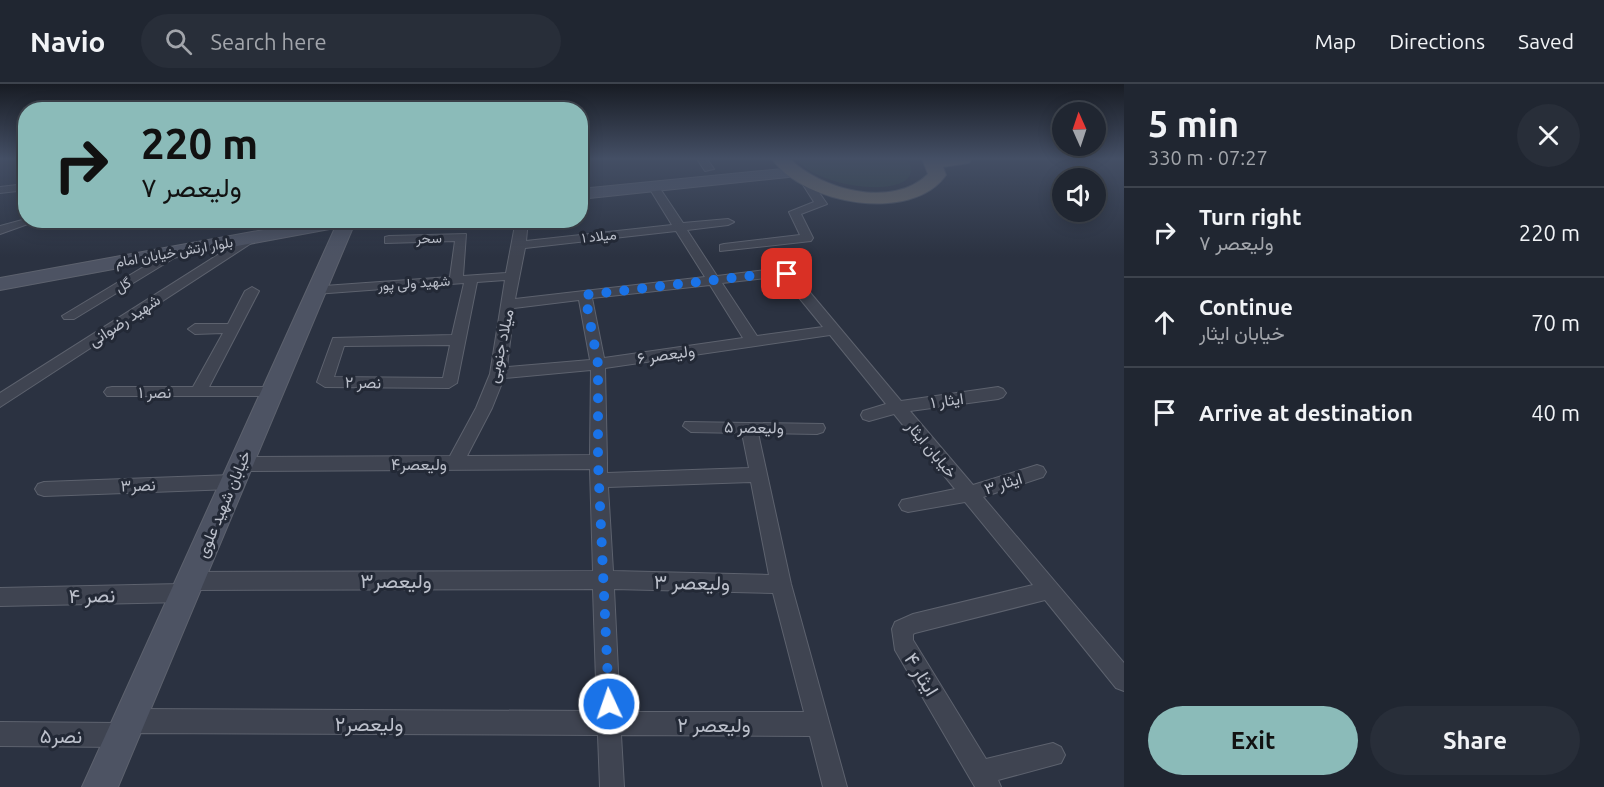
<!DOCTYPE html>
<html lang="en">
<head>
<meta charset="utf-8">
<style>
  body { margin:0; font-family:Ubuntu,Vazirmatn,sans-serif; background:#282e39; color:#f1f3f6; height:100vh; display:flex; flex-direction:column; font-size:22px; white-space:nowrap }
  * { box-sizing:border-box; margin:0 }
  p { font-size:20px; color:#a2a5ab }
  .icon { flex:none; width:33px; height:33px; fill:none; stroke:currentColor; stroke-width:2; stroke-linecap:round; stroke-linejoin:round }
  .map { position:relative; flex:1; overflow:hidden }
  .drawer { display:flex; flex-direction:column; background:#202631; width:480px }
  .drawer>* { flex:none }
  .top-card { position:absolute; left:18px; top:18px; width:570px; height:126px; border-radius:24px; box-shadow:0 3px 15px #0003,0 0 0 2px #3d434d; background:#8bbbb9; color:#111; overflow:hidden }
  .needle { width:39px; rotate:357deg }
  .fabs { position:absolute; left:1052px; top:18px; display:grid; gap:12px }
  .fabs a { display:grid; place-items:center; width:54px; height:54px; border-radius:50%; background:#202631; box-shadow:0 3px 15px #0003,0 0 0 2px #3d434d; font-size:30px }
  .pin { position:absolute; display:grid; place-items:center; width:51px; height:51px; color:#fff; margin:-26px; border-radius:12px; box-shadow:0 3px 9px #0006 }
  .me { position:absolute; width:66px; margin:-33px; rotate:357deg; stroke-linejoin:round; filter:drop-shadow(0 0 4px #0008) }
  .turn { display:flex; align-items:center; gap:21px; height:126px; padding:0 24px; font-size:27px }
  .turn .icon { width:78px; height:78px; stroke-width:2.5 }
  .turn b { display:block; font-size:42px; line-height:51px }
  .round { display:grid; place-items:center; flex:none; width:63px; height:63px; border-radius:32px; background:#282e39 }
  .headline { display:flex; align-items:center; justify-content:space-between; height:102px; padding:0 24px }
  h1 { font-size:36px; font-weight:700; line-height:45px }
  .primary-button { display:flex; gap:12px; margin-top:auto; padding:12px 24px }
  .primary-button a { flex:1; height:69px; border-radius:36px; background:#8bbbb9; color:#111; font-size:24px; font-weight:700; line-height:69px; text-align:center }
  .primary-button a+a { background:#282e39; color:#f1f3f6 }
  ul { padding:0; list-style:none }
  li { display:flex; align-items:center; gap:18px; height:90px; padding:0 24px; border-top:2px solid #3d434d }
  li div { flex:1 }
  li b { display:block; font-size:22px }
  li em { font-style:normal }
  header { display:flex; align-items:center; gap:36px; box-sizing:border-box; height:84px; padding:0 30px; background:#202631; border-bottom:2px solid #3d434d }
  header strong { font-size:28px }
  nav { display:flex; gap:33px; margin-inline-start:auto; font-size:21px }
  .search { width:420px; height:54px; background:#282e39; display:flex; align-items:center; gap:15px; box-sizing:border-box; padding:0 21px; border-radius:33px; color:#a2a5ab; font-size:22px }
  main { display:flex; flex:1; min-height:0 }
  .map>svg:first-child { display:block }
  .green { fill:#2e3f43 }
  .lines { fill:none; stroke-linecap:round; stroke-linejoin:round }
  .minor-casing { stroke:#5d626e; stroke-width:2 }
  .secondary-casing { stroke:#5d626e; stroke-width:2 }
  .trunk-casing { stroke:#494f5b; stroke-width:2 }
  .minor { fill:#3f4451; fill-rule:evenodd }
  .secondary { fill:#4d5363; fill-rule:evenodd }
  .trunk { fill:#6a6866; fill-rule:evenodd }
  .route { stroke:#1a73e8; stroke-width:10; stroke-dasharray:0 18 }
  .labels { text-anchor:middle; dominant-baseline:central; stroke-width:6; stroke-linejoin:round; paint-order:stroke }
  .far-street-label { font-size:14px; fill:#bcc0cb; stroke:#232936 }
  .street-label { font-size:16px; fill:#bcc0cb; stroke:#232936 }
  .near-street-label { font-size:20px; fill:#bcc0cb; stroke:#232936 }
</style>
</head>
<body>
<header>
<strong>Navio</strong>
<div class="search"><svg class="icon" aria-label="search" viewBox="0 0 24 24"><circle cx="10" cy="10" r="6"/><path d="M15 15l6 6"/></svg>Search here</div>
<nav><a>Map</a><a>Directions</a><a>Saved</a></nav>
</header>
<main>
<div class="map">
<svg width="1124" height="703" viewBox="0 0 1124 703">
  <rect width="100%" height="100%" fill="#2b3241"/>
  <!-- green -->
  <path class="green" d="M796,75H907C933,116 823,109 796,75Z"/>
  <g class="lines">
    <defs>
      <g id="minor">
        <path d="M697,75H707L714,85L705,87Z"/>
        <path d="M801,94H809L827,120L801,130L813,154L811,157L720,167V161L724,160L800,151L789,128L814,118L800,96Z"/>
        <path d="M653,99L657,100L683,139L728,135L734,138L728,141L687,146L717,192L775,185L792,187L901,317L998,303L1003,305L1006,309L1003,313L998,315L910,327L973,401L1037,381L1043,383L1046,388L1043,393L983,413L1124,579V607L1116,604L1045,516L915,549L913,550V556L986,675L1053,659L1061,663L1065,671L1061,679L998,696L1001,703H975L895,566L892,545L895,538L913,530L1033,501L965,418L908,428L902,426L899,421L902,416L955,405L894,330L869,337L863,335L861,331L863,327L886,320L830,251L605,284L607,378V389L749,384L742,349L691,348L683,342L685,338L823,340L825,344L823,348L817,350L758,349L791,500L847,703H823L810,652L621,651L624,703H600L598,651L133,649L130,659L122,663L0,662V638L118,639L121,629L129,625L597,627L593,505L193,506L191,516L184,518L0,522V504L180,500L182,491L189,488L593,487L590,385L240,387L234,385L231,380L234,375L240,373L450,372L476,324L490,290L505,196L477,198L457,299L449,304L325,303L317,298L333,254L452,251L464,199L315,210L310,209V203L450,193L455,157L385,159V153L389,152L466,150L463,192L506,189L516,136H528L526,157L672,141L648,102ZM676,147L705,193L515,215L525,164ZM775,193L783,194L823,243L757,252L722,199ZM710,201L743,254L604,274L592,214ZM579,216L590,276L507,283L514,224ZM450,261L443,294L334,293L344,262ZM591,286L590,371L467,372L492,324L504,294ZM751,398L769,491L613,487L608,403ZM614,505L773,509L804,628H620Z"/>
        <path d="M26,100V106L0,109V103Z"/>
        <path d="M26,135L39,136L0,150V142Z"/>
        <path d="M249,151L253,152V158L0,323V309Z"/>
        <path d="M175,164L179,165V171L74,235H64L62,232Z"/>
        <path d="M252,203L259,207L209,303H271L279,308L276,312H107L104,308L107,304L112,303H193L223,249L195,250L188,245L195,240H228L245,207Z"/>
        <path d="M232,391L238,393L241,398L238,403L232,405L44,412L38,410L35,405L38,400L44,398Z"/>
      </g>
      <g id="secondary">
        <path d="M793,84L798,86L801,89L798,92L580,115V105Z"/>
        <path d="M318,136H356L118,703H82L335,144L0,206V194Z"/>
      </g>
      <path id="trunk" d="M772,75H790C822,106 893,125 928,90L922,75H972L969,79L943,83L946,91C912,140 803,120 772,75Z"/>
    </defs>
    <!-- minor casing -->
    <use href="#minor" class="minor-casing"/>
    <!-- secondary casing -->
    <use href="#secondary" class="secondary-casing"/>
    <!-- trunk casing -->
    <use href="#trunk" class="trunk-casing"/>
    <!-- minor -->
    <use href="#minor" class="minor"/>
    <!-- secondary -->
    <use href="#secondary" class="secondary"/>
    <!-- trunk -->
    <use href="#trunk" class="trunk"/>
  </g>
  <!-- sky -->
  <linearGradient id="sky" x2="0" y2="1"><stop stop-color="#181c24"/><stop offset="0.43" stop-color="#444f65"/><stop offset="1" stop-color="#444f65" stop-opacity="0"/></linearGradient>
  <rect width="1124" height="173" fill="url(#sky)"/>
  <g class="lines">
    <!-- route -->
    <path class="route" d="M609,620L598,378V280L585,211L775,189L787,190"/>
  </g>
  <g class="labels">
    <!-- far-street labels -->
    <g class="far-street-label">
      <text transform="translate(599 152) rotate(-6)">میلاد ۱</text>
      <text transform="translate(429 154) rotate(-2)">سحر</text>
      <text transform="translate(174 168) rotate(-10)">بلوار ارتش خیابان امام</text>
      <text transform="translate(414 199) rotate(-4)">شهید ولی پور</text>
      <text transform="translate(123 201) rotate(-30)">گل</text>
    </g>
    <!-- street labels -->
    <g class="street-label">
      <text transform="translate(124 236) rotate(-33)">شهید رضوانی</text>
      <text transform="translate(500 262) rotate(-78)">میلاد جنوبی</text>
      <text transform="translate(666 270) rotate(-8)">ولیعصر ۶</text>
      <text transform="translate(363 298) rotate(1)">نصر ۲</text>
      <text x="155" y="308">نصر ۱</text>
      <text transform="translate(947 316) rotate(-8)">ایثار ۱</text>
      <text transform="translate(754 343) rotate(1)">ولیعصر ۵</text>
      <text transform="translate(932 365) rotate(50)">خیابان ایثار</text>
      <text x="419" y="380">ولیعصر۴</text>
      <text transform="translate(1003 399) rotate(-18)">ایثار ۳</text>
      <text transform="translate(138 401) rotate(-2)">نصر۳</text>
      <text transform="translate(223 420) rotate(-67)">خیابان شهید علوی</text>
    </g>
    <!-- near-street labels -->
    <g class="near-street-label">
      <text x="396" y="496">ولیعصر۳</text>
      <text transform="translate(692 498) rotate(1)">ولیعصر ۳</text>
      <text transform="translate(92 511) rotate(-1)">نصر ۴</text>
      <text transform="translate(922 590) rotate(59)">ایثار ۴</text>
      <text x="369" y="639">ولیعصر۲</text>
      <text x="714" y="640">ولیعصر ۲</text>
      <text x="61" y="651">نصر۵</text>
    </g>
  </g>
</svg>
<div class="fabs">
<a><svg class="needle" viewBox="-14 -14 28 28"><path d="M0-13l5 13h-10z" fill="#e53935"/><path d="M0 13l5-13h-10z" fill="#a2a5ab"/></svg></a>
<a><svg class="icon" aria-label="sound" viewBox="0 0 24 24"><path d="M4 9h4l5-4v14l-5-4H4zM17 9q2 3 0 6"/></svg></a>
</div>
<div class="pin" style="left:787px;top:190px;background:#d93025"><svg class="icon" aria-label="arrive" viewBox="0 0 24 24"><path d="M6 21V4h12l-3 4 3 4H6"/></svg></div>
<svg class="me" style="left:609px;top:620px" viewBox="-20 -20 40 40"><circle r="17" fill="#1a73e8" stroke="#fff" stroke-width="3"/><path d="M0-11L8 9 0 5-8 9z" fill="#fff"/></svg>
<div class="top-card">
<div class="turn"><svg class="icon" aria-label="right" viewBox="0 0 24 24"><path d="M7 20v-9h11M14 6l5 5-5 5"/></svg><div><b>220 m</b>ولیعصر ۷</div></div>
</div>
</div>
<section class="drawer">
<div class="headline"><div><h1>5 min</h1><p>330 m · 07:27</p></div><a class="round"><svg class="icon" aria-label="close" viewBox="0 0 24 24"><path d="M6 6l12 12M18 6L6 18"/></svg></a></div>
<ul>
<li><svg class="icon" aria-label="right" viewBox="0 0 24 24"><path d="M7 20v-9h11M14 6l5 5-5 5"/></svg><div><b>Turn right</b><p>ولیعصر ۷</p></div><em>220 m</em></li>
<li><svg class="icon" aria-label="ahead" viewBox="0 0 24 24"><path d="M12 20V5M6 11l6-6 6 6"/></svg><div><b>Continue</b><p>خیابان ایثار</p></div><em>70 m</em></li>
<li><svg class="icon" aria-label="arrive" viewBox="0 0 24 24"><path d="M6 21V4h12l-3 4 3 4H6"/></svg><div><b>Arrive at destination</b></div><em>40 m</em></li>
</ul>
<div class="primary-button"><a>Exit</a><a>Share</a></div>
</section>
</main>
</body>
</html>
